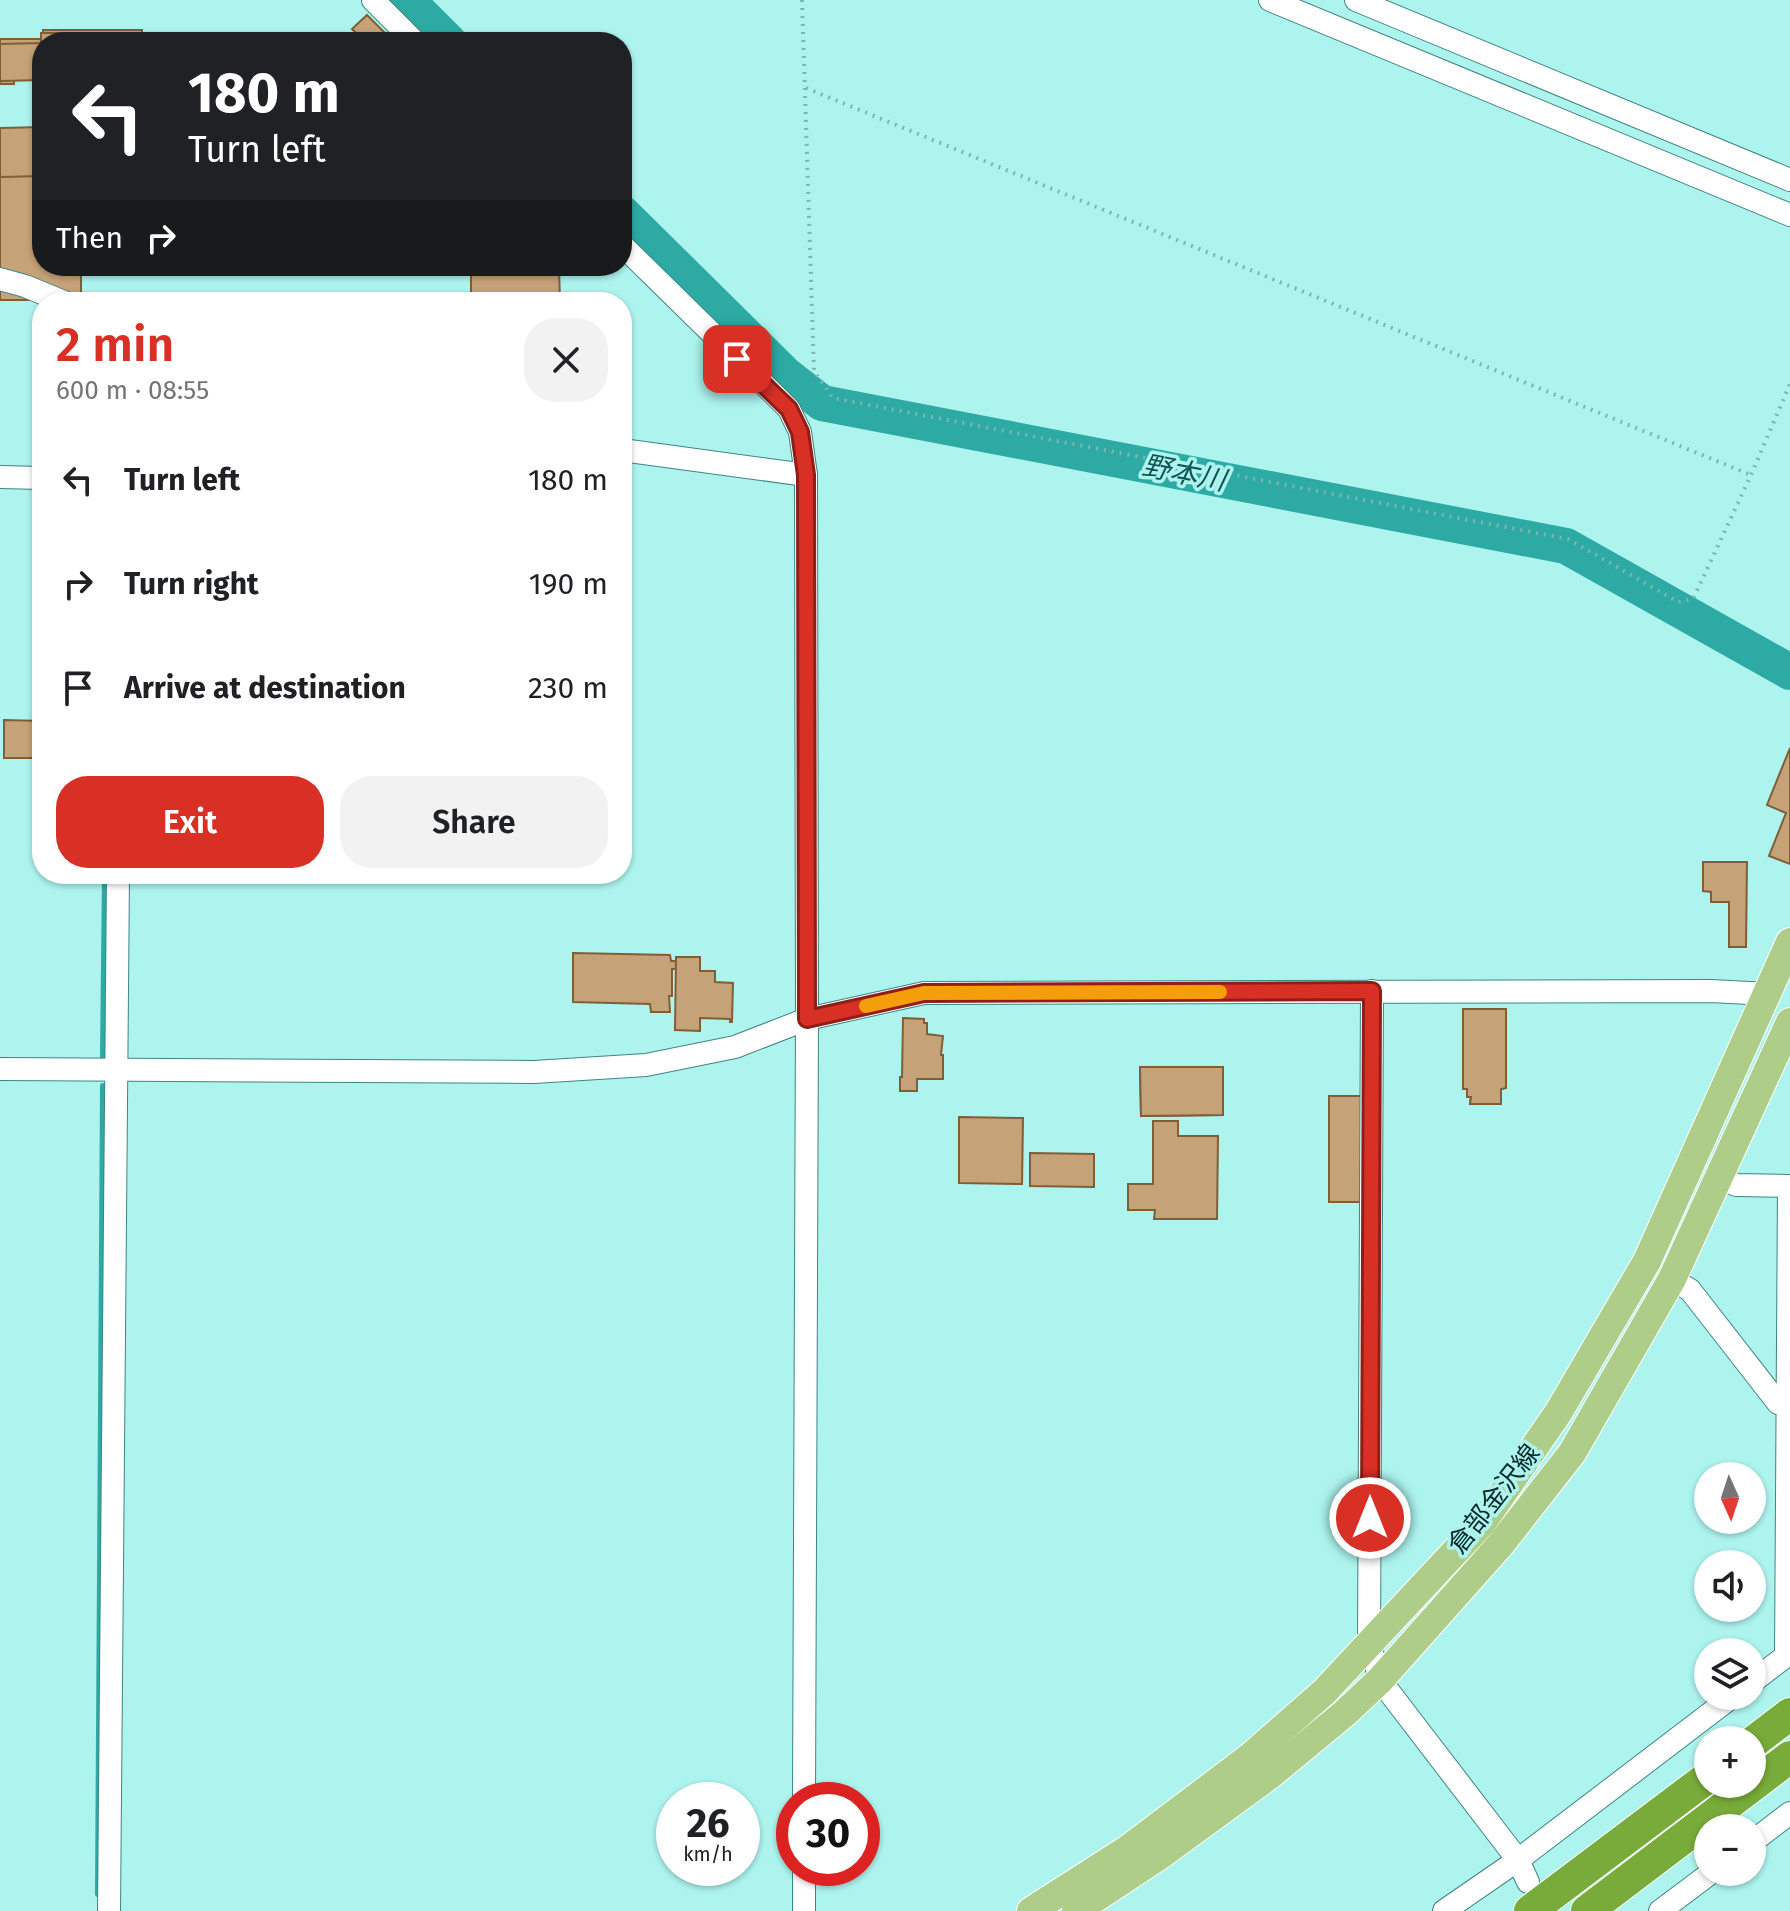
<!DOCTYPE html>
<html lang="en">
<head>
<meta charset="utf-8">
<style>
  body { margin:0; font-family:"Fira Sans","Noto Sans JP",sans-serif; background:#f2f2f2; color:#202124; height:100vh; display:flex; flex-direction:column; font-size:30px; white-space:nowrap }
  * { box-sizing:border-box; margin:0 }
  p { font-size:26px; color:#757577 }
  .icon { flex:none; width:44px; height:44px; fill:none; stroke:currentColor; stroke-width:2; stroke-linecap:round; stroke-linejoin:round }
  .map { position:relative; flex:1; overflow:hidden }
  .sheet { position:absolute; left:32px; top:292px; width:600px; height:592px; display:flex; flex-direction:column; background:#fff; border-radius:32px; box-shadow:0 2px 6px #0004 }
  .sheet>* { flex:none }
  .banner { position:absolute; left:32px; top:32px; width:600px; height:244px; border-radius:32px; box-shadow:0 2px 6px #0004; background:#202124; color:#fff; overflow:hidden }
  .needle { width:52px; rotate:177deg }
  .controls { position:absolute; left:1694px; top:1462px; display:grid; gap:16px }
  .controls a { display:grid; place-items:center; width:72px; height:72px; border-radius:50%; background:#fff; box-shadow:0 2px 6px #0004; font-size:40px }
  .speed { position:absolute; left:656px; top:1782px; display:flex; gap:16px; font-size:40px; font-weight:700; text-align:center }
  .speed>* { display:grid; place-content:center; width:104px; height:104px; border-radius:50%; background:#fff; box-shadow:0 2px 6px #0004; line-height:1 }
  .speed small { font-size:20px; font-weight:400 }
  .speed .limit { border:12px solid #d22; background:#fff; color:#111 }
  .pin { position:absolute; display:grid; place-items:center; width:68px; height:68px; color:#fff; margin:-34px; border-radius:16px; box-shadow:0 4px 12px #0006 }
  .me { position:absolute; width:88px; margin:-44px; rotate:0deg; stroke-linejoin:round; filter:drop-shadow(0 0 6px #0008) }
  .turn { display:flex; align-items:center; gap:28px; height:168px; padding:0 24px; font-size:36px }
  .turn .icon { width:104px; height:104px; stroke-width:2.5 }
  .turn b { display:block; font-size:56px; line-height:68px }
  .then { display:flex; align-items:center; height:76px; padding:0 24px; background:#0003; gap:16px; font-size:30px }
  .round { display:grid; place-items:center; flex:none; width:84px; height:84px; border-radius:32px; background:#f2f2f2 }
  .head { display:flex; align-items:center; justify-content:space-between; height:136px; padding:0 24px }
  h1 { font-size:48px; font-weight:600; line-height:60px; color:#d93025 }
  .action { display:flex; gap:16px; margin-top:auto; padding:16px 24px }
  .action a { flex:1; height:92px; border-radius:32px; background:#d93025; color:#fff; font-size:32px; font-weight:600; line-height:92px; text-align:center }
  .action a+a { background:#f2f2f2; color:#202124 }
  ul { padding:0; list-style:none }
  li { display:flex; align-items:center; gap:24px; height:104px; padding:0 24px }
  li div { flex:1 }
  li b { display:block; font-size:30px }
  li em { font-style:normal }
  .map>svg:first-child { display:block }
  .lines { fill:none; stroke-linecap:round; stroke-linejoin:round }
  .stream { stroke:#2daaa4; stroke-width:6 }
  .river { stroke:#2daaa4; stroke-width:36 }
  .building { fill:#c6a278; stroke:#805e36; stroke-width:2 }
  .minor-casing { stroke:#3f8581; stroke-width:24 }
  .major-casing { stroke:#fff; stroke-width:30 }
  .highway-casing { stroke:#fff; stroke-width:34 }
  .path { stroke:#7bb6b2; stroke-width:4; stroke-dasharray:2 6; stroke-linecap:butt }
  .minor { stroke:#fff; stroke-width:22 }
  .major { stroke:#aecd88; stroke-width:28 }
  .highway { stroke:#78ab39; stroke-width:32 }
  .route-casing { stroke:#8d1f18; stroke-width:20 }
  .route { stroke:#d93025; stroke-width:14 }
  .slow { stroke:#f59e0b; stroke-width:14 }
  .labels { text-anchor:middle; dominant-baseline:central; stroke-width:7; stroke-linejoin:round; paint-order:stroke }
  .street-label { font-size:26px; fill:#0a2827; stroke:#adf4ef }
  .water-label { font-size:28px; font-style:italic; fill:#125653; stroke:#adf4ef }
</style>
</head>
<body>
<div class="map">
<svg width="1790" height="1911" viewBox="0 0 1790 1911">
  <rect width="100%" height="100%" fill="#adf4ef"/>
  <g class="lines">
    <!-- stream -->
    <g class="stream">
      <path d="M103,1057L105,874"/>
      <path d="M98,1894L103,1086"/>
    </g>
    <!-- river -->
    <g class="river">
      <path d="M407,0L449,42"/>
      <path d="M622,213L786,375L822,403L1566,546L1790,672"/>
    </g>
  </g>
  <!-- building -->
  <g class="building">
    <path d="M367,15L394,42H365L352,29Z"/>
    <path d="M43,30H142V39L358,38V42H42V79H14V84H0V39H43Z"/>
    <path d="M41,33H139V41L317,42H42V80L0,81V44L41,43Z"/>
    <path d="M42,127V243H0V128Z"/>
    <path d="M42,176V266H81V300H0V177Z"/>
    <path d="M471,266H559L560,302H471Z"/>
    <path d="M4,720L42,721V758H4Z"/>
    <path d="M1790,748V864L1769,856L1786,813L1767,805Z"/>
    <path d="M1703,862H1747L1746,947H1729V902H1711V892L1703,891Z"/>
    <path d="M573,953L670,955L671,961H676V969H672V996H669L670,1012H651L650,1004L573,1002Z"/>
    <path d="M676,957H700V971H715V982L733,983L732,1022H730V1019L700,1018V1031L675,1030Z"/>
    <path d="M1463,1009H1506V1088L1501,1089V1104H1470L1471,1097H1467V1089H1463Z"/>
    <path d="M1463,1009H1506V1088L1501,1089V1104H1470L1471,1097H1467V1089H1463Z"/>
    <path d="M903,1018L924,1019V1023H927V1034L943,1036L941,1055H943V1079H917V1091H900V1077H902Z"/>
    <path d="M1140,1067H1223V1115L1141,1116Z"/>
    <path d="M1140,1067H1223V1115L1141,1116Z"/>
    <path d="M1329,1096H1362L1361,1202H1329Z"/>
    <path d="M959,1117L1023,1118L1022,1184L959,1183Z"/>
    <path d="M1153,1121H1178V1136H1218L1217,1219H1154L1155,1210H1128V1184H1153Z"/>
    <path d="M1030,1153L1094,1154V1187L1030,1186Z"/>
  </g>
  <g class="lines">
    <defs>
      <g id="minor">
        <path d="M373,0L415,42"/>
        <path d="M1270,0L1790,215"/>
        <path d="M1356,0L1790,180"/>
        <path d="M622,245L789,409L800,432L806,475L807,1019L804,1800"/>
        <path d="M0,279L25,286L64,302"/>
        <path d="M622,450L806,475"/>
        <path d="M0,477L42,478"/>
        <path d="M1372,991L1369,1642L1380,1680L1518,1860L1528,1882"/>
        <path d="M0,1069L534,1072L646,1065L735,1047L807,1019L924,993L1711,991L1768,994"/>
        <path d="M1719,1177L1736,1185L1789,1186L1786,1656"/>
        <path d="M1672,1279L1690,1290L1778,1403L1790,1404"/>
        <path d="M1752,1682L1790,1653"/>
        <path d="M1752,1842L1790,1813"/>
        <path d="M109,1911L118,874"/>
        <path d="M804,1911V1868"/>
        <path d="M1444,1911L1518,1860L1733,1696"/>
        <path d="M1660,1911L1712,1872"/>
      </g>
      <g id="major">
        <path d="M1031,1911L1128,1849L1250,1757L1324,1692L1482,1523L1558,1413L1647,1261L1790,942"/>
        <path d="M1076,1911L1162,1854L1270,1775L1345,1713L1380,1680L1501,1544L1572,1453L1672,1279L1790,1022"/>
      </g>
      <g id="highway">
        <path d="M1752,1743L1790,1714"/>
        <path d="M1530,1911L1708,1777"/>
        <path d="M1587,1911L1790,1757"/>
      </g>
    </defs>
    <!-- minor casing -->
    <use href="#minor" class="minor-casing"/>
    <!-- major casing -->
    <use href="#major" class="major-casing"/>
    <!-- highway casing -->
    <use href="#highway" class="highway-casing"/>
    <!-- path -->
    <g class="path">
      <path d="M802,0L814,371L833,398L1568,539L1678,602L1693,599L1751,475L1790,384"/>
      <path d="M806,88L1751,475"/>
    </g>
    <!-- minor -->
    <use href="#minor" class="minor"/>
    <!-- major -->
    <use href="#major" class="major"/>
    <!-- highway -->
    <use href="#highway" class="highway"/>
  </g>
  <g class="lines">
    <defs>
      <path id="route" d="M737,359L789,409L800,432L806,475L807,1019L924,993L1372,991L1370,1518"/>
    </defs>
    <!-- route casing -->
    <use href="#route" class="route-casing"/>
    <!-- route -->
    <use href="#route" class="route"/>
    <!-- slow -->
    <path class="slow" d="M866,1006L924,993L1220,992"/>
  </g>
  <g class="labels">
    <!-- street labels -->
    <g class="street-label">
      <text transform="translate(1494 1499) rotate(-52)">倉部金沢線</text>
    </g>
    <!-- water labels -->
    <g class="water-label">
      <text transform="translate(1184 473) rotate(11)">野本川</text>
    </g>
  </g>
</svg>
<div class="controls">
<a><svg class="needle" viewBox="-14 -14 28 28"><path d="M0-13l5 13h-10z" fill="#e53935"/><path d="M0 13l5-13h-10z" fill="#757577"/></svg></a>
<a><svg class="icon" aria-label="sound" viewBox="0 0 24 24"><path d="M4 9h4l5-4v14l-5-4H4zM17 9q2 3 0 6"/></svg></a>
<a><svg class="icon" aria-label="layers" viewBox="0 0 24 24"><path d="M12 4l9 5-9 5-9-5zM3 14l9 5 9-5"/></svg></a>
<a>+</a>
<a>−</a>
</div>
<div class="speed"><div>26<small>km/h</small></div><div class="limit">30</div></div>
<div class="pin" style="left:737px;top:359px;background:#d93025"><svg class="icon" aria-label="arrive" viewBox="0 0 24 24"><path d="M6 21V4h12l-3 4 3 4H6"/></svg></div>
<svg class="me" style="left:1370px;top:1518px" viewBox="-20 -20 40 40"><circle r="17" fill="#d93025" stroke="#fff" stroke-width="3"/><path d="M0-11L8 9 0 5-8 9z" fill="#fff"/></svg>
<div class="banner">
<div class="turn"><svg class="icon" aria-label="left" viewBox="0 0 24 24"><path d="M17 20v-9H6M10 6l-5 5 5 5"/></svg><div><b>180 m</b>Turn left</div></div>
<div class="then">Then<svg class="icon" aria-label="right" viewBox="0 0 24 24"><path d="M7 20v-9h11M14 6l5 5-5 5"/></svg></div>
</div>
<section class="sheet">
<div class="head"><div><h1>2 min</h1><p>600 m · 08:55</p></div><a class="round"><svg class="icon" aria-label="close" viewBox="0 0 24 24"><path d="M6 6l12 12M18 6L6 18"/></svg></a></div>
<ul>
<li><svg class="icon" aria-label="left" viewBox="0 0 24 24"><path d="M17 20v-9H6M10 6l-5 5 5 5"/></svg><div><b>Turn left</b></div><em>180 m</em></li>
<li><svg class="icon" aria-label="right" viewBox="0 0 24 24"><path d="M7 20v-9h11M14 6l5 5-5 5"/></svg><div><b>Turn right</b></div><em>190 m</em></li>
<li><svg class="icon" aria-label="arrive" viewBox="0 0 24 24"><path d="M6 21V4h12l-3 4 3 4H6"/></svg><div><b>Arrive at destination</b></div><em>230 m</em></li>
</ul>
<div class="action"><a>Exit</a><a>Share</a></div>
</section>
</div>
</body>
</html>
